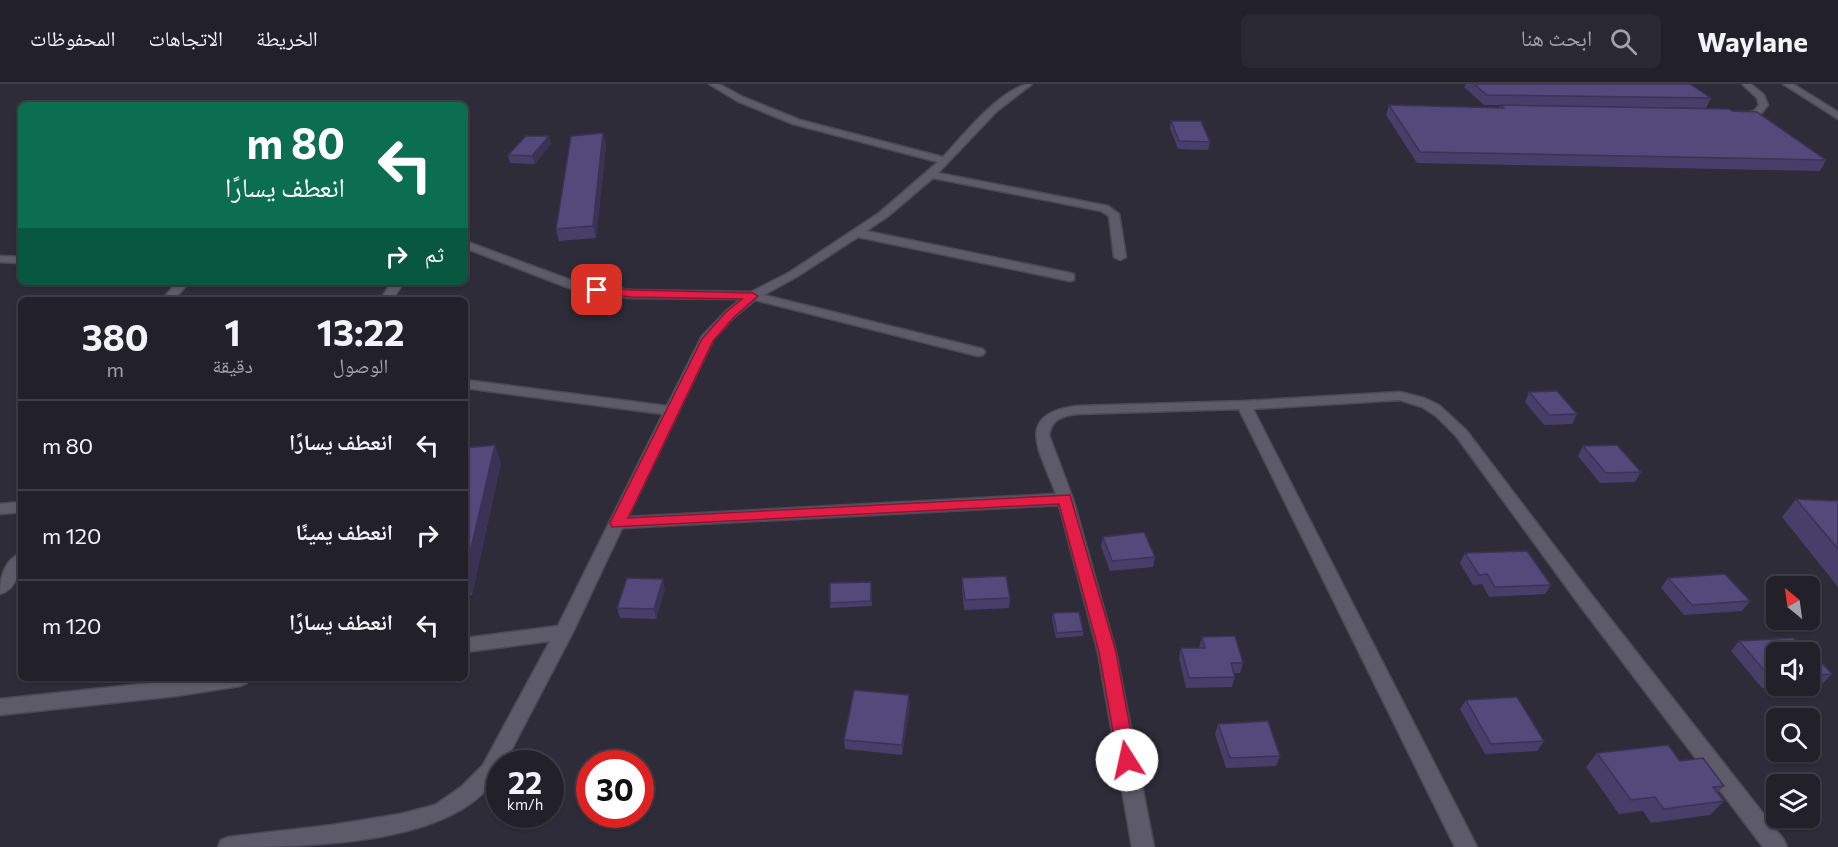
<!DOCTYPE html>
<html lang="ar">
<head>
<meta charset="utf-8">
<style>
  body { margin:0; font-family:Commissioner,"Noto Naskh Arabic",sans-serif; background:#2a2932; color:#f1f3f6; direction:rtl; height:100vh; display:flex; flex-direction:column; font-size:22px; white-space:nowrap }
  * { box-sizing:border-box; margin:0 }
  p { font-size:20px; color:#a2a3a8 }
  .icon { flex:none; width:33px; height:33px; fill:none; stroke:currentColor; stroke-width:2; stroke-linecap:round; stroke-linejoin:round }
  .map { position:relative; flex:1; overflow:hidden; direction:ltr }
  .side { position:absolute; left:18px; top:213px; width:450px; height:384px; display:flex; flex-direction:column; background:#22212a; border-radius:9px; box-shadow:0 2px 4px #0004,0 0 0 2px #3f3e47; direction:rtl }
  .side>* { flex:none }
  .banner { position:absolute; left:18px; top:18px; width:450px; height:183px; border-radius:9px; box-shadow:0 2px 4px #0004,0 0 0 2px #3f3e47; direction:rtl; background:#0b6e4f; color:#fff; overflow:hidden }
  .needle { width:39px; rotate:331deg }
  .tools { position:absolute; left:1766px; top:492px; display:grid; gap:12px }
  .tools a { display:grid; place-items:center; width:54px; height:54px; border-radius:9px; background:#22212a; box-shadow:0 2px 4px #0004,0 0 0 2px #3f3e47; font-size:30px }
  .speed { position:absolute; left:486px; top:666px; display:flex; gap:12px; font-size:30px; font-weight:700; text-align:center }
  .speed>* { display:grid; place-content:center; width:78px; height:78px; border-radius:50%; background:#22212a; box-shadow:0 2px 4px #0004,0 0 0 2px #3f3e47; line-height:1 }
  .speed small { font-size:15px; font-weight:400 }
  .speed .limit { border:9px solid #d22; background:#fff; color:#111 }
  .pin { position:absolute; display:grid; place-items:center; width:51px; height:51px; color:#fff; margin:-26px; border-radius:12px; box-shadow:0 3px 9px #0006 }
  .me { position:absolute; width:66px; margin:-33px; rotate:350deg; stroke-linejoin:round; filter:drop-shadow(0 0 4px #0008) }
  .turn { display:flex; align-items:center; gap:21px; height:126px; padding:0 24px; font-size:27px }
  .turn .icon { width:78px; height:78px; stroke-width:2.5 }
  .turn b { display:block; font-size:42px; line-height:51px }
  .then { display:flex; align-items:center; height:57px; padding:0 24px; background:#0003; gap:12px; font-size:22px }
  .eta { display:flex; justify-content:space-evenly; align-items:center; height:102px; text-align:center }
  .eta b { font-size:36px; font-weight:700; line-height:42px }
  ul { padding:0; list-style:none }
  li { display:flex; align-items:center; gap:18px; height:90px; padding:0 24px; border-top:2px solid #3f3e47 }
  li div { flex:1 }
  li b { display:block; font-size:22px }
  li em { font-style:normal }
  header { display:flex; align-items:center; gap:36px; box-sizing:border-box; height:84px; padding:0 30px; background:#22212a; border-bottom:2px solid #3f3e47 }
  header strong { font-size:28px }
  nav { display:flex; gap:33px; margin-inline-start:auto; font-size:21px }
  .search { width:420px; height:54px; background:#2a2932; display:flex; align-items:center; gap:15px; box-sizing:border-box; padding:0 21px; border-radius:9px; color:#a2a3a8; font-size:22px }
  .map>svg:first-child { display:block }
  .lines { fill:none; stroke-linecap:round; stroke-linejoin:round }
  .minor-casing { stroke:#4b4a54; stroke-width:3 }
  .minor { fill:#5d5b69; fill-rule:evenodd }
  .wall { fill:#473f69 }
  .shaded-wall { fill:#3a3355 }
  .building { fill:#53497a; stroke:#3a3355; stroke-width:1.5 }
  .route { fill:#e11d48; stroke:#92132f; stroke-width:1.5 }
</style>
</head>
<body>
<header>
<strong>Waylane</strong>
<div class="search"><svg class="icon" aria-label="search" viewBox="0 0 24 24"><circle cx="10" cy="10" r="6"/><path d="M15 15l6 6"/></svg>ابحث هنا</div>
<nav><a>الخريطة</a><a>الاتجاهات</a><a>المحفوظات</a></nav>
</header>
<div class="map">
<svg width="1838" height="763" viewBox="0 0 1838 763">
  <rect width="100%" height="100%" fill="#2e2c38"/>
  <g class="lines">
    <defs>
      <g id="minor">
        <path d="M709,0H719L743,13L800,36L943,73C963,52 1004,0 1032,0L997,27L938,89L1108,122L1119,130L1126,173L1120,176L1114,173L1109,132L1101,127L933,94L887,133L866,147L1070,189L1074,190V196L1070,197L858,153L798,192L764,211L983,265L985,268L983,271L978,272L755,216L734,233L713,256L628,433L1056,410C1041,368 1012,330 1077,322L1244,317L1400,308L1424,314L1439,321L1466,346L1590,509L1784,756L1787,763H1763L1578,519L1456,352L1436,332L1422,323L1400,316L1253,325L1477,763H1455L1239,325L1077,330C1062,332 1052,335 1049,351L1073,415L1116,568L1154,763H1132L1098,568L1059,421L622,444L573,548L504,680H500C500,694 491,700 482,710C427,763 293,763 218,763L221,756L229,753L332,741L400,730L435,721L461,703L483,681L550,557L465,568V554L558,542L663,330L465,304V296L667,322L702,252L726,227L741,215L631,214L598,210L569,204L465,164V157L576,198L598,202L631,206L751,208L790,188L879,129L938,78L793,40L737,17Z"/>
        <path d="M1742,0H1751L1764,11L1768,21L1760,31L1740,34L1735,31L1754,27L1759,21L1757,14Z"/>
        <path d="M1783,0H1793L1838,28V35Z"/>
        <path d="M0,172L21,173V179L0,178Z"/>
        <path d="M177,198H189L174,216H162Z"/>
        <path d="M392,198H404L392,216H380Z"/>
        <path d="M21,418V428L0,430V420Z"/>
        <path d="M21,470C21,485 17,505 0,510C0,495 4,475 21,470Z"/>
        <path d="M172,594H249L247,599L240,602L176,612L0,631V615L170,597Z"/>
      </g>
    </defs>
    <!-- minor casing -->
    <use href="#minor" class="minor-casing"/>
    <!-- minor -->
    <use href="#minor" class="minor"/>
  </g>
  <!-- wall -->
  <g class="wall">
    <path d="M1466,0H1690L1711,14L1706,24L1484,21L1464,3Z"/>
    <path d="M1389,21L1499,24L1500,21L1732,27L1826,76L1820,87L1417,79L1386,31Z"/>
    <path d="M1171,37L1210,58L1208,66L1178,65L1170,44Z"/>
    <path d="M603,49L606,61L596,154L559,157L556,145Z"/>
    <path d="M549,52L551,60L535,80L510,79L508,71Z"/>
    <path d="M1529,308L1577,330L1572,340L1544,341L1525,318Z"/>
    <path d="M1583,362L1641,388L1635,398L1600,399L1578,372Z"/>
    <path d="M465,364L501,379L472,511L465,512Z"/>
    <path d="M1796,415L1838,417V503L1782,433Z"/>
    <path d="M1103,453L1155,473L1153,483L1110,487L1101,462Z"/>
    <path d="M1465,469L1551,501L1545,510L1489,513L1482,500L1473,501L1460,479Z"/>
    <path d="M962,494L1010,514L1009,524L964,526L962,504Z"/>
    <path d="M1668,494L1750,517L1742,527L1684,531L1661,504Z"/>
    <path d="M871,498L872,522L830,524V519Z"/>
    <path d="M665,505L656,535L620,534L617,524Z"/>
    <path d="M1053,529L1083,547V552L1056,554L1052,534Z"/>
    <path d="M1202,553L1243,579L1240,589H1234L1235,593L1232,603L1186,604L1179,574L1181,564H1199Z"/>
    <path d="M1739,557L1776,568V602H1801L1762,604L1731,567Z"/>
    <path d="M1809,571L1832,590L1822,600L1809,601Z"/>
    <path d="M1466,616L1544,657L1537,667L1485,670L1460,625Z"/>
    <path d="M910,621L902,671L845,665L844,656Z"/>
    <path d="M1218,640L1280,672L1276,682L1226,684L1215,650Z"/>
    <path d="M1597,669L1680,677L1724,702L1717,709L1724,717L1710,731L1651,739L1643,727L1619,730L1586,683Z"/>
  </g>
  <!-- shaded-wall -->
  <g class="shaded-wall">
    <path d="M603,49L606,61L596,154L593,142Z"/>
    <path d="M549,52L551,60L535,80L532,72Z"/>
    <path d="M495,361L501,379L472,511L465,493V490Z"/>
    <path d="M663,495L665,505L656,535L654,525Z"/>
    <path d="M909,611L910,621L902,671V661Z"/>
  </g>
  <!-- building -->
  <g class="building">
    <path d="M1474,0H1690L1711,14L1487,11Z"/>
    <path d="M1389,21L1504,24L1500,21L1729,25L1732,27L1757,28L1826,76L1420,68Z"/>
    <path d="M1171,37H1201L1210,58L1179,57Z"/>
    <path d="M603,49L593,142L556,145L571,52Z"/>
    <path d="M526,52H549L532,72L508,71Z"/>
    <path d="M1557,307L1577,330L1549,331L1529,308Z"/>
    <path d="M495,361L465,490V364Z"/>
    <path d="M1617,361L1641,388L1606,389L1583,362Z"/>
    <path d="M1796,415L1838,417V465Z"/>
    <path d="M1144,448L1155,473L1112,477L1103,453Z"/>
    <path d="M1527,467L1551,501L1495,503L1487,490L1479,491L1465,469Z"/>
    <path d="M1725,490L1750,517L1692,521L1668,494Z"/>
    <path d="M1006,492L1010,514L965,516L962,494Z"/>
    <path d="M627,494L663,495L654,525L617,524Z"/>
    <path d="M871,498V517L830,519V499Z"/>
    <path d="M1079,528L1083,547L1057,549L1053,529Z"/>
    <path d="M1235,552L1243,579H1231L1235,593L1189,594L1181,564H1205L1202,553Z"/>
    <path d="M1793,554L1806,568H1776V594H1771L1739,557Z"/>
    <path d="M1809,571H1814L1832,590L1809,592Z"/>
    <path d="M854,606L909,611L902,661L844,656Z"/>
    <path d="M1517,613L1544,657L1491,660L1466,616Z"/>
    <path d="M1268,637L1280,672L1230,674L1218,640Z"/>
    <path d="M1668,661L1680,677L1703,674L1724,702L1713,703L1724,717L1664,725L1655,713L1631,716L1597,669Z"/>
  </g>
  <!-- route -->
  <path class="route" d="M597,203L631,206L753,209L758,212L734,233L713,257L628,434L1070,411L1116,568L1136,676L1134,682L1127,684L1121,682L1118,676L1099,568L1059,420L612,443L610,439L702,255L726,228L742,215L631,213L594,209L592,206Z"/>
</svg>
<div class="tools">
<a><svg class="needle" viewBox="-14 -14 28 28"><path d="M0-13l5 13h-10z" fill="#e53935"/><path d="M0 13l5-13h-10z" fill="#a2a3a8"/></svg></a>
<a><svg class="icon" aria-label="sound" viewBox="0 0 24 24"><path d="M4 9h4l5-4v14l-5-4H4zM17 9q2 3 0 6"/></svg></a>
<a><svg class="icon" aria-label="search" viewBox="0 0 24 24"><circle cx="10" cy="10" r="6"/><path d="M15 15l6 6"/></svg></a>
<a><svg class="icon" aria-label="layers" viewBox="0 0 24 24"><path d="M12 4l9 5-9 5-9-5zM3 14l9 5 9-5"/></svg></a>
</div>
<div class="speed"><div>22<small>km/h</small></div><div class="limit">30</div></div>
<div class="pin" style="left:597px;top:206px;background:#d93025"><svg class="icon" aria-label="arrive" viewBox="0 0 24 24"><path d="M6 21V4h12l-3 4 3 4H6"/></svg></div>
<svg class="me" style="left:1127px;top:676px" viewBox="-20 -20 40 40"><circle r="19" fill="#fff"/><path d="M0-13L10 11 0 6-10 11z" fill="#e11d48"/></svg>
<div class="banner">
<div class="turn"><svg class="icon" aria-label="left" viewBox="0 0 24 24"><path d="M17 20v-9H6M10 6l-5 5 5 5"/></svg><div><b>80 m</b>انعطف يسارًا</div></div>
<div class="then">ثم<svg class="icon" aria-label="right" viewBox="0 0 24 24"><path d="M7 20v-9h11M14 6l5 5-5 5"/></svg></div>
</div>
<section class="side">
<div class="eta">
<div><b>13:22</b><p>الوصول</p></div>
<div><b>1</b><p>دقيقة</p></div>
<div><b>380</b><p>m</p></div>
</div>
<ul>
<li><svg class="icon" aria-label="left" viewBox="0 0 24 24"><path d="M17 20v-9H6M10 6l-5 5 5 5"/></svg><div><b>انعطف يسارًا</b></div><em>80 m</em></li>
<li><svg class="icon" aria-label="right" viewBox="0 0 24 24"><path d="M7 20v-9h11M14 6l5 5-5 5"/></svg><div><b>انعطف يمينًا</b></div><em>120 m</em></li>
<li><svg class="icon" aria-label="left" viewBox="0 0 24 24"><path d="M17 20v-9H6M10 6l-5 5 5 5"/></svg><div><b>انعطف يسارًا</b></div><em>120 m</em></li>
</ul>
</section>
</div>
</body>
</html>
